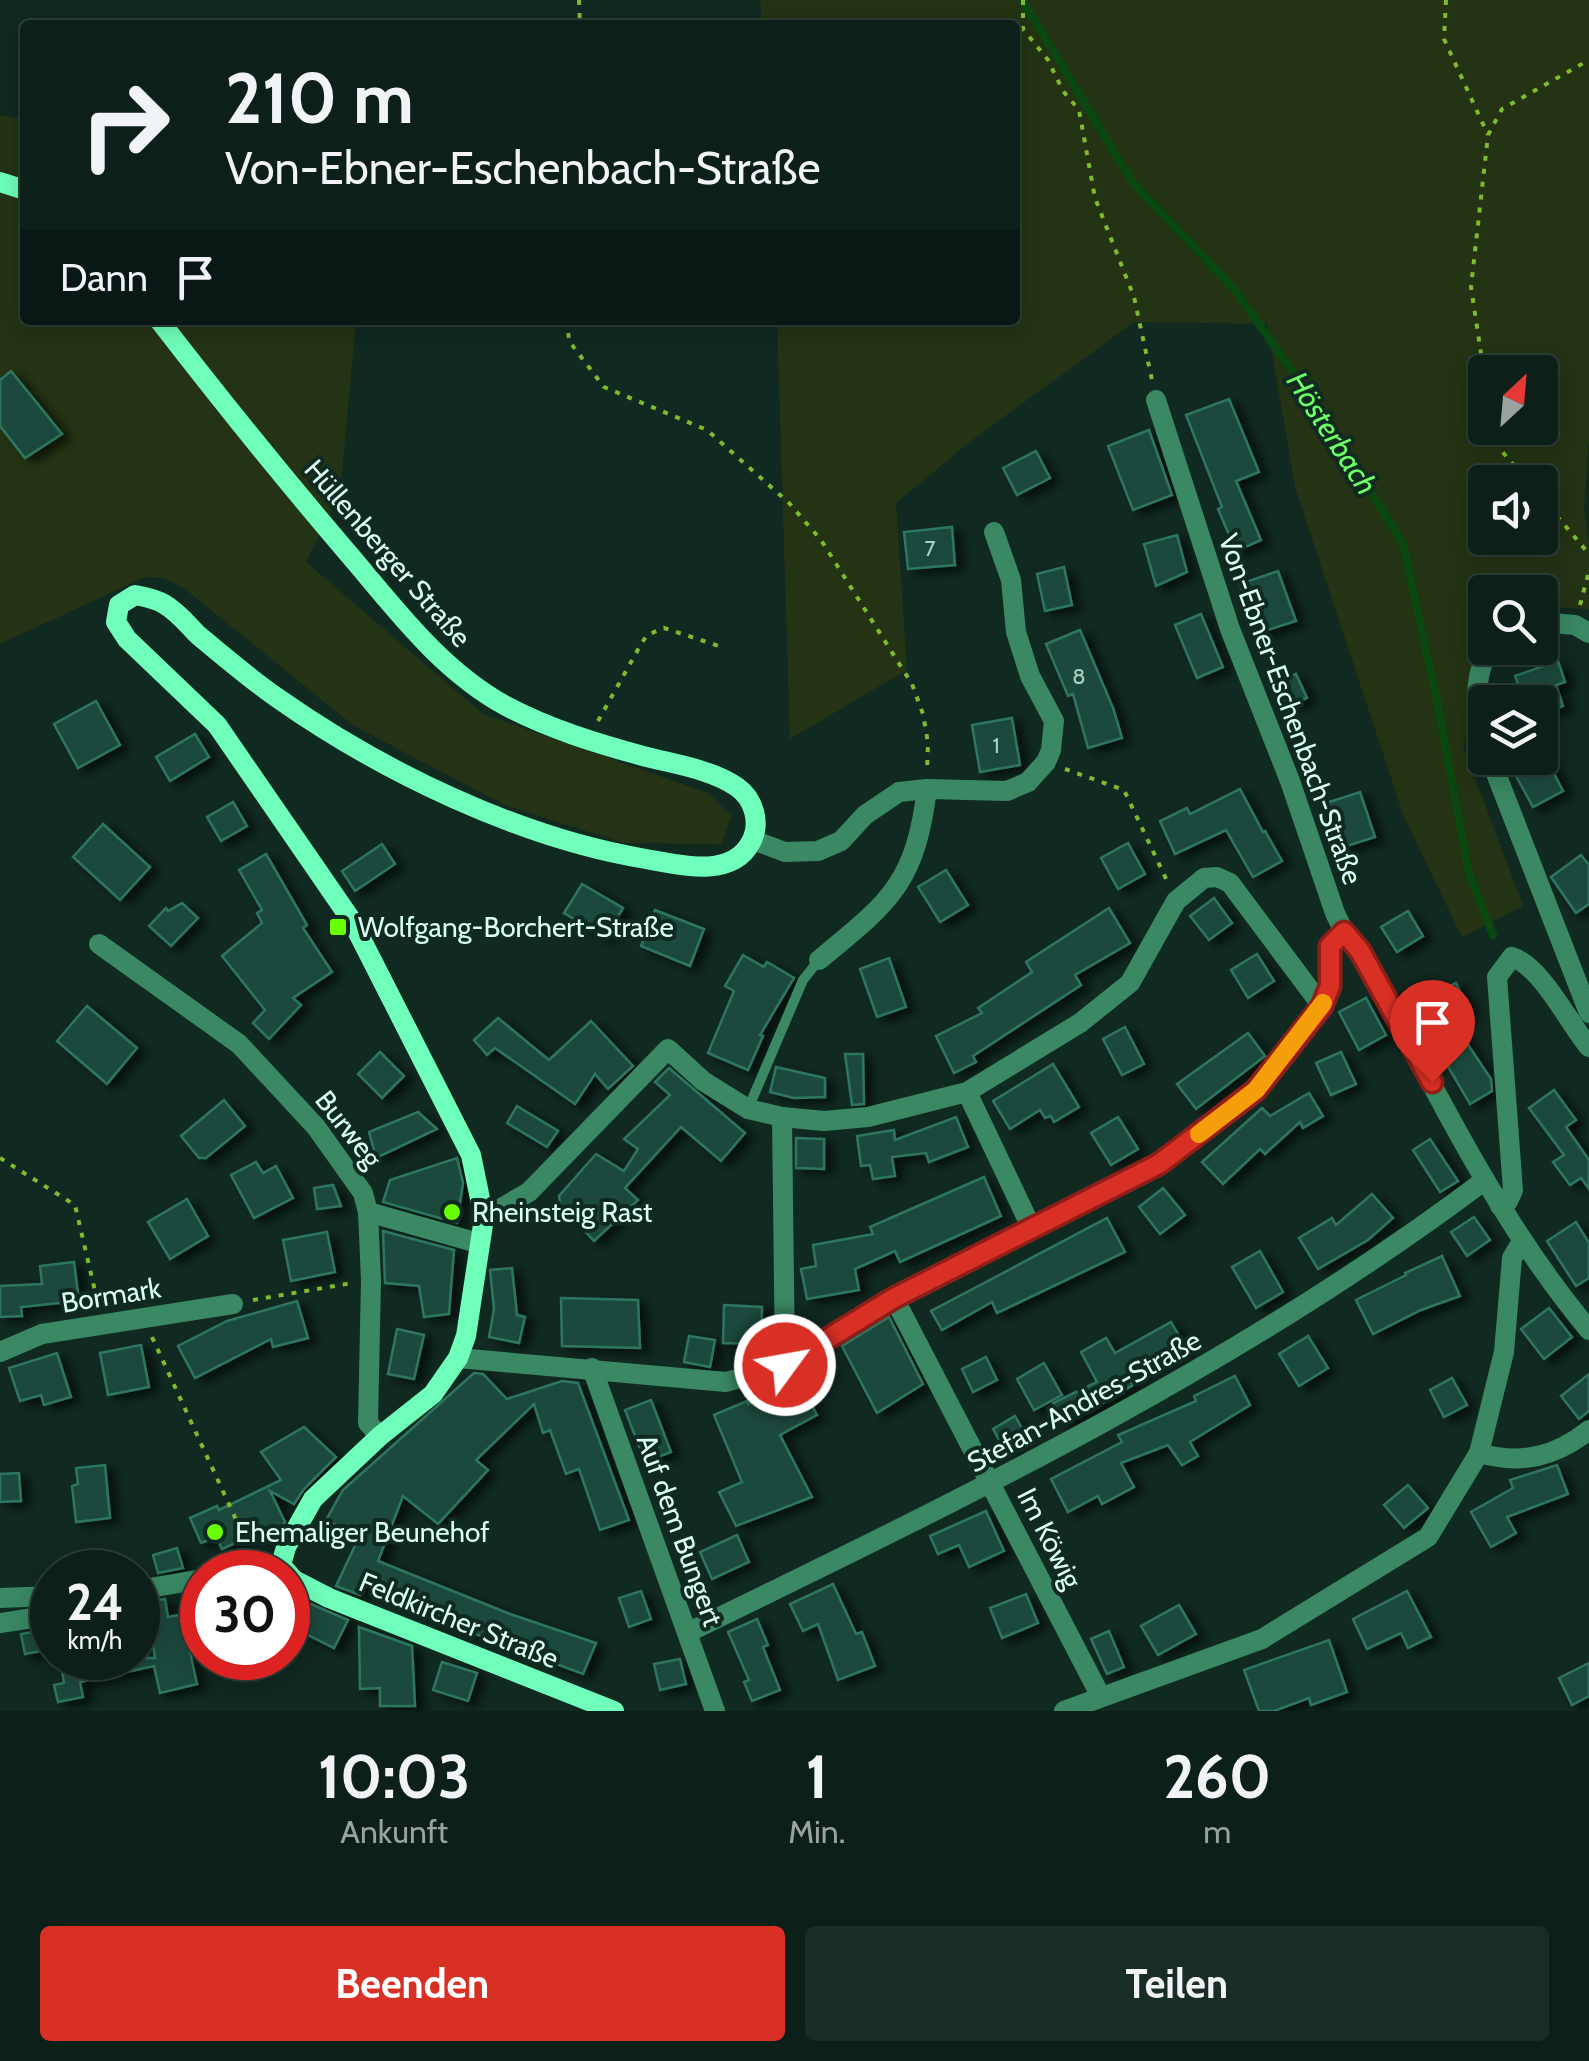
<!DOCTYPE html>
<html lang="de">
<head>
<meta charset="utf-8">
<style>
  body { margin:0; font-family:Cabin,sans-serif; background:#1a2c26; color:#f1f3f6; height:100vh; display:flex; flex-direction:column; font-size:38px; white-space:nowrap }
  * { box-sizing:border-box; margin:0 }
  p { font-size:32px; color:#9aa2a2 }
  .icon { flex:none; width:55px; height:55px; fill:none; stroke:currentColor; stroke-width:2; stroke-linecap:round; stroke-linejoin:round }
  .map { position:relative; height:1711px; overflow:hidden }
  .details { display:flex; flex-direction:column; background:#0c1f19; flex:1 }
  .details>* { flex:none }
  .hud { position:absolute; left:20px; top:20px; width:1000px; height:305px; border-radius:10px; box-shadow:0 5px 25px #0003,0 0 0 2px #2c3d38; background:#0c1f19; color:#f1f3f6; overflow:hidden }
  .needle { width:65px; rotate:26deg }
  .buttons { position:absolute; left:1468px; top:355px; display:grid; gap:20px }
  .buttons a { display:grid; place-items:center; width:90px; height:90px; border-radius:10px; background:#0c1f19; box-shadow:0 5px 25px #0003,0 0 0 2px #2c3d38; font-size:50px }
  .speed { position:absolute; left:30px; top:1550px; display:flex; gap:20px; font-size:50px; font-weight:700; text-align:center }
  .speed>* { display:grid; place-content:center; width:130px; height:130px; border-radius:50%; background:#0c1f19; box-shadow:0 5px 25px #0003,0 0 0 2px #2c3d38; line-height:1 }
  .speed small { font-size:25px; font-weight:400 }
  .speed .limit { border:15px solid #d22; background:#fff; color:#111 }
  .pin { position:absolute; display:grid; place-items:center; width:85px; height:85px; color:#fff; margin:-102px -42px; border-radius:50% 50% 50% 0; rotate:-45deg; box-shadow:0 0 10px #0007 }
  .pin .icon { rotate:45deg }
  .me { position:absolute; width:110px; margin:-55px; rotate:58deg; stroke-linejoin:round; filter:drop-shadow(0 0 8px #0008) }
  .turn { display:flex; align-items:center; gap:35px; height:210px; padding:0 40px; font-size:45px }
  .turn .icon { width:130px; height:130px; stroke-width:2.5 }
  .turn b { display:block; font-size:70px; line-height:85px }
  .then { display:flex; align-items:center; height:95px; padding:0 40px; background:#0003; gap:20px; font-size:38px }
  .eta { display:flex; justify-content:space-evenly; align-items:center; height:170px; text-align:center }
  .eta b { font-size:60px; font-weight:700; line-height:70px }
  .action { display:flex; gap:20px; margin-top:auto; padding:20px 40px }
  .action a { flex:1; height:115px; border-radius:10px; background:#d93025; color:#fff; font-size:40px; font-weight:700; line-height:115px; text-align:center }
  .action a+a { background:#1a2c26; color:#f1f3f6 }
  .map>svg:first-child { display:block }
  .green { fill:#243313; fill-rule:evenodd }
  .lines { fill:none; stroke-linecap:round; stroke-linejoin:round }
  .stream { stroke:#0a4812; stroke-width:8 }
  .building { fill:#1b4a3c; stroke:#2d7660; stroke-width:2.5; filter:url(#shadow) }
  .path { stroke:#7ebc2e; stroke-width:4; stroke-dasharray:5 8; stroke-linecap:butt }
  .lane { stroke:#3a8864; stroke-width:10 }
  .street { stroke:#3a8864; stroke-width:20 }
  .secondary { stroke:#6fffba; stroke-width:20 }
  .route-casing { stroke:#8d1f18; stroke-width:25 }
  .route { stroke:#d93025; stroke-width:18 }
  .slow { stroke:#f59e0b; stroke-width:18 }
  .poi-dot { fill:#69ff04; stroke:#102921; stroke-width:4 }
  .labels { text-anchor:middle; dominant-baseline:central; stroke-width:8; stroke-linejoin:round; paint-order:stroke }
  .number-label { font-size:22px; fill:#a9d2c3 }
  .street-label { font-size:28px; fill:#d8fff0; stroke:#102921 }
  .poi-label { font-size:28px; fill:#d8fff0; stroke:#102921; text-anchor:start }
  .water-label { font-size:30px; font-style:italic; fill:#6cff66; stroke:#102921 }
</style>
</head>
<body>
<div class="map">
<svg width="1589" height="1711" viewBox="0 0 1589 1711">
  <defs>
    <filter id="shadow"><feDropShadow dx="8" dy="4.5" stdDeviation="5" flood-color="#0009"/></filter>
  </defs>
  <rect width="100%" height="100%" fill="#102921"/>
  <!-- green -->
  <g class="green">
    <path d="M760,0H1589V440L1584,508L1589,543V609L1540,607V592H1485V635L1474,650L1464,749L1523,906L1462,937L1404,817L1295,487L1267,324L1134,322L971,441L896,503L907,670L790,739L777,320H1015V25H762ZM1485,372H1540V428H1485ZM1485,482H1540V538H1485Z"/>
    <path d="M0,115L25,119V320H356L340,495L306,562L483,714L708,793L731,816L722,844L624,843L507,806L354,726L185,589L164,578L145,577L0,644Z"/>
  </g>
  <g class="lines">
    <!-- stream -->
    <path class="stream" d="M1022,0L1133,183L1234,289L1325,418L1403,544L1438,706L1469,874L1493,935"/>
  </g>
  <!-- building -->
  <g class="building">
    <path d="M11,371L62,434L25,458L0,426V380Z"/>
    <path d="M1229,399L1259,472L1236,481L1261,540L1236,551L1218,509L1222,507L1186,415Z"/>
    <path d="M1149,430L1172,495L1133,510L1108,446Z"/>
    <path d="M1036,451L1050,478L1017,495L1003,468Z"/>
    <path d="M952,527L955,565L908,569L904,532Z"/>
    <path d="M1177,535L1187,572L1156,586L1144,544Z"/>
    <path d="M1064,567L1072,605L1045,611L1037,574Z"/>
    <path d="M1278,571L1296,621L1255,634L1240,584Z"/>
    <path d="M1201,614L1223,667L1197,678L1175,625Z"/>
    <path d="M1080,630L1113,708L1122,738L1088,748L1073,694L1068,696L1046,644Z"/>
    <path d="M1558,661L1565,682L1556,685L1563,706L1540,714V702H1525L1515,676Z"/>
    <path d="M1296,674L1307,698L1281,710L1270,686Z"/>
    <path d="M96,701L120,745L78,768L54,724Z"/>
    <path d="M1012,718L1020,765L980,772L972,725Z"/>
    <path d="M195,734L209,757L170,781L156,757Z"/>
    <path d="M1547,760L1563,791L1533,807L1516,776Z"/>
    <path d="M1240,789L1263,832L1265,831L1282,861L1253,877L1226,830L1175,854L1160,821L1187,808L1190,814Z"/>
    <path d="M1360,792L1375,837L1338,849L1323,804Z"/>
    <path d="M233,802L247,826L221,841L207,817Z"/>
    <path d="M103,824L150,867L120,900L73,857Z"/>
    <path d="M1128,843L1145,874L1118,889L1101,858Z"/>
    <path d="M382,844L395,864L355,891L342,871Z"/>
    <path d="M266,854L307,925L303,928L332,972L293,998L301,1005L269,1039L253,1023L265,1010L222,956L262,923L257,913L262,910L239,870Z"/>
    <path d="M1581,855L1589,865V904L1576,913L1551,877Z"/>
    <path d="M946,870L968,905L940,922L918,887Z"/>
    <path d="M582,884L623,908L605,938L564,913Z"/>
    <path d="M1214,898L1232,923L1209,940L1190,916Z"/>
    <path d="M182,903L198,918L171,946L149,926L166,908L168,911Z"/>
    <path d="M1109,908L1130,943L1075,975L1081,985L973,1056L976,1062L954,1073L936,1036L982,1013L978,1008L1032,972L1026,962Z"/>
    <path d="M655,910L704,929L690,966L641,946Z"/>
    <path d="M1408,911L1423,936L1397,952L1381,927Z"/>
    <path d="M1257,954L1274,981L1248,998L1231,970Z"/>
    <path d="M743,955L764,967L767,962L794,978L760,1035L763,1036L748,1070L708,1053L734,991L725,986Z"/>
    <path d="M889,958L906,1007L877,1017L860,969Z"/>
    <path d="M1456,983L1470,1013L1452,1021L1491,1079L1492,1091L1470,1104L1440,1053L1445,1050L1422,999Z"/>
    <path d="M1366,998L1386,1035L1359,1050L1339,1012Z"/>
    <path d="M87,1006L137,1048L107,1084L57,1041Z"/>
    <path d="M498,1018L549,1060L591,1021L633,1066L608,1089L595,1074L575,1104L495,1048L487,1055L474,1040Z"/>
    <path d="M1125,1027L1144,1064L1122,1075L1103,1039Z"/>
    <path d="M1248,1033L1265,1056L1196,1109L1177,1084Z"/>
    <path d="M380,1052L404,1076L382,1098L358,1074Z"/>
    <path d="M1341,1052L1356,1084L1331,1095L1316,1063Z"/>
    <path d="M845,1054H863L864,1104L852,1105Z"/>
    <path d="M1053,1064L1079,1107L1054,1122L1051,1116L1045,1118L1040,1110L1010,1129L993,1101Z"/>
    <path d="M776,1067L825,1078V1097L794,1098L770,1092Z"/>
    <path d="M669,1068L745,1133L721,1161L681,1127L625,1188L638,1200L594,1241L560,1204L559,1196L596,1154L624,1171L638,1149L624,1139L670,1095L655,1082Z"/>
    <path d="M1554,1090L1576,1120L1566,1127L1589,1160V1189L1581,1178L1570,1185L1553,1162L1564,1155L1529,1108Z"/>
    <path d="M1309,1093L1323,1116L1303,1128L1300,1122L1265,1154L1260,1149L1223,1184L1202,1162L1262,1108L1270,1116Z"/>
    <path d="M224,1100L245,1126L206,1158H199L181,1136Z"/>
    <path d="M517,1106L558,1131L547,1147L507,1123Z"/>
    <path d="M418,1112L437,1129L376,1158L369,1132Z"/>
    <path d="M956,1117L968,1147L929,1162L926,1153L892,1157L895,1176L873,1179L870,1165L861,1166L857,1136L894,1130L895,1140Z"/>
    <path d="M1118,1117L1138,1149L1111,1165L1091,1133Z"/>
    <path d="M796,1138L824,1139V1169L796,1168Z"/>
    <path d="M1430,1139L1458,1181L1440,1192L1413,1150Z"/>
    <path d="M457,1158L463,1183L457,1223L383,1202L390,1180Z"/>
    <path d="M256,1162L263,1173L276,1166L293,1198L254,1218L231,1175Z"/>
    <path d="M984,1177L1001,1216L900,1262L895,1251L855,1269L859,1290L807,1299L801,1269L816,1266L813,1245L873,1234L870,1227Z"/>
    <path d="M333,1185L341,1206L317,1209L314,1188Z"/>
    <path d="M1163,1188L1185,1215L1160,1234L1139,1207Z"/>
    <path d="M1372,1194L1393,1218L1368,1240L1318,1269L1299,1238L1332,1218L1336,1225Z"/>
    <path d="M187,1199L208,1236L170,1259L148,1222Z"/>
    <path d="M1474,1217L1490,1240L1467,1256L1451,1232Z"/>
    <path d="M1107,1218L1125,1252L997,1313L992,1302L942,1330L931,1311Z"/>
    <path d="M1576,1222L1589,1243V1278L1576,1286L1547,1241Z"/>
    <path d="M383,1231L454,1250L449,1314L424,1317L419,1286L385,1283Z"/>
    <path d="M327,1232L335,1272L291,1281L283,1240Z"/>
    <path d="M1260,1251L1283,1292L1256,1308L1232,1267Z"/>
    <path d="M1442,1256L1460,1296L1421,1310L1373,1334L1356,1300L1406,1275L1405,1273Z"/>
    <path d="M74,1262L79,1301L21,1307L22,1316L0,1317V1286L42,1284L40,1266Z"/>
    <path d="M512,1268L517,1315L525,1317L519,1343L489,1337L494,1309L490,1270Z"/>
    <path d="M561,1298L638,1300L640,1348L562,1346Z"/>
    <path d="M297,1301L308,1338L273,1347L271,1339L195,1378L178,1346L227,1321Z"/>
    <path d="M724,1305L762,1307L761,1344L723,1343Z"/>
    <path d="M1549,1308L1572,1337L1544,1359L1521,1329Z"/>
    <path d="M889,1317L923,1384L877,1413L842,1346Z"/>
    <path d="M1171,1322L1186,1348L1130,1380L1133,1385L1092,1410L1063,1424L1053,1403L1097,1382L1081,1352L1106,1338L1115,1353Z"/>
    <path d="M397,1329L424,1335L414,1379L388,1374Z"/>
    <path d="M689,1336L715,1340L710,1367L684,1362Z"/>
    <path d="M1308,1336L1328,1368L1299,1386L1279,1354Z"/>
    <path d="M141,1345L149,1387L108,1395L100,1353Z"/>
    <path d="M57,1353L71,1397L44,1405L41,1395L20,1401L9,1368Z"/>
    <path d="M986,1357L997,1380L973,1392L962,1369Z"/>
    <path d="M1044,1363L1062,1395L1034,1410L1017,1379Z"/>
    <path d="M474,1373L483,1374L507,1399L562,1381L578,1383L629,1520L600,1530L579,1469L566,1474L550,1430L543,1433L534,1404L476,1460L488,1470L438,1524L403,1496L378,1561L510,1614L596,1643L583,1674L414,1611L416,1608L365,1584L360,1595L336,1586L359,1537L326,1520L343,1490Z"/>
    <path d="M1589,1374V1411L1579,1419L1561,1396Z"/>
    <path d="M1235,1376L1250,1405L1190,1442L1198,1456L1182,1465L1168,1445L1121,1463L1134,1487L1102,1504L1098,1496L1068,1512L1051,1479L1122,1442L1118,1435L1196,1401L1194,1396Z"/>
    <path d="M797,1378L817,1415L780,1435L812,1497L736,1526L719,1492L742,1482L714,1415L747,1401L748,1404Z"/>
    <path d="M1452,1378L1467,1405L1444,1417L1430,1390Z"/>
    <path d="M651,1400L671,1452L645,1462L625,1410Z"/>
    <path d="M1015,1416L1027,1437L1005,1450L993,1429Z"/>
    <path d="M304,1427L336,1457L304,1489L294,1504L270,1491L285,1522L278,1533L259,1542L255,1534L222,1549L216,1537L201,1543L190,1518L217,1506L219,1510L281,1480L261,1452Z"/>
    <path d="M105,1465L110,1518L76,1522L72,1486L78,1484L76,1468Z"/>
    <path d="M1557,1465L1568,1494L1507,1517L1516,1533L1491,1547L1471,1512L1513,1488L1510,1480Z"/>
    <path d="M19,1473L21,1501L0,1502V1474Z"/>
    <path d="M1408,1485L1428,1508L1404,1528L1384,1505Z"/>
    <path d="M986,1511L1004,1551L969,1567L959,1545L938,1554L930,1536Z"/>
    <path d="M737,1535L749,1562L712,1579L700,1552Z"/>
    <path d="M177,1548L183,1568L158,1573L153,1555Z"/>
    <path d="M833,1584L856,1634L862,1632L875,1666L838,1680L818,1624L803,1631L790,1604Z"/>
    <path d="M641,1591L651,1619L629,1627L619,1598Z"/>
    <path d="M1407,1591L1431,1637L1408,1648L1401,1633L1367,1649L1353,1619Z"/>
    <path d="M288,1594L348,1620L334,1648L288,1625Z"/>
    <path d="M1026,1594L1038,1623L1002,1638L990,1608Z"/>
    <path d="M165,1599L168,1617L196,1612L201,1641L188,1643L197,1684L160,1693L154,1666L80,1682L83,1697L58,1702L54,1685L64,1683L60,1658H155L147,1602Z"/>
    <path d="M1179,1605L1196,1634L1158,1655L1141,1626Z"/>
    <path d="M757,1619L768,1645L763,1647L780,1690L752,1701L744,1682L749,1680L728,1632Z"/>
    <path d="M359,1627L412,1646L415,1706H380V1688L360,1689Z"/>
    <path d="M52,1629V1649L25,1654L21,1634Z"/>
    <path d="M1109,1631L1124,1667L1107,1674L1091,1639Z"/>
    <path d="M1329,1640L1347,1692L1311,1705L1309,1698L1274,1711H1259L1244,1670Z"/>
    <path d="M680,1659L686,1684L660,1690L654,1664Z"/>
    <path d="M442,1662L477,1673L468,1701L433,1690Z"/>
    <path d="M1589,1663V1696L1572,1705L1559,1678Z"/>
  </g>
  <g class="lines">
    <!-- path -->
    <g class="path">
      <path d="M579,0L580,25"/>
      <path d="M1023,0V29L1048,60L1063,91L1079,110L1095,198L1134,297L1152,380"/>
      <path d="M1446,0L1444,39L1488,135"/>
      <path d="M567,320L569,341L604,387L707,430L789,503L821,540L912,684L923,714L928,743L927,770"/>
      <path d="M1485,380L1471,287L1488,135L1502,109L1589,60"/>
      <path d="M1495,428L1500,449L1528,482"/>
      <path d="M1540,496L1589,554"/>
      <path d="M1580,605L1589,571"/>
      <path d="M598,721L640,646L647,635L664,628L719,646"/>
      <path d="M1065,769L1124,790L1168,883"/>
      <path d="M0,1158L75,1205L98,1304"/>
      <path d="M253,1300L352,1283"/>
      <path d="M152,1337L250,1550"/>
    </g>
    <!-- lane -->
    <path class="lane" d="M748,1109L803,980L819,960"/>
    <!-- street -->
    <g class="street">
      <path d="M1156,400L1230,629L1290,781L1335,913L1344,932L1361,951C1431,1081 1494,1216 1589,1330"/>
      <path d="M1540,622L1575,625L1589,633"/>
      <path d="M1485,744C1474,717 1473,672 1491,648"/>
      <path d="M1490,758L1589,1013"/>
      <path d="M753,840L785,852L818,851L841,841L865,815L899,792L927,789L1007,791L1028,782L1046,762L1051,750L1054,721L1030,676L1016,632L1011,580L994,532"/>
      <path d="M99,944L239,1044L316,1127L363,1193L368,1212L371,1280L368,1423L380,1436"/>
      <path d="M819,960C889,902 915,885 927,789"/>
      <path d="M967,1092L1032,1229"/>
      <path d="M782,1117L785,1365"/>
      <path d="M1500,1206L1508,1201L1513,1190L1497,977L1512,957C1542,967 1568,1022 1589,1047"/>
      <path d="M368,1212L478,1243"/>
      <path d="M484,1218L529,1192L668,1049L703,1081L748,1109L782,1117L824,1121L868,1117L967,1092L1080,1023L1130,983L1176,901L1204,878L1217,877L1230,883L1322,1006"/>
      <path d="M894,1298L1101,1697"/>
      <path d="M0,1352L42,1334L233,1304"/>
      <path d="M458,1358L726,1382L785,1365L894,1298L1159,1164L1256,1090L1322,1006L1329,987L1330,946L1344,932"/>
      <path d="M592,1368L715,1711"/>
      <path d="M1479,1453C1521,1465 1555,1457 1589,1430"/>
      <path d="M237,1572L281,1565"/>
      <path d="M138,1590L202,1579"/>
      <path d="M0,1598L52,1596"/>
      <path d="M0,1623L52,1615"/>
      <path d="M689,1632C964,1498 1240,1365 1485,1180"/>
      <path d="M1064,1711L1262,1639L1428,1537L1479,1453L1504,1352L1512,1258L1522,1241"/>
    </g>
    <!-- secondary -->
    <g class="secondary">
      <path d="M0,182L25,190"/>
      <path d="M159,320C220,399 282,476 347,552C395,608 440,670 506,706C550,729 595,743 643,756C673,764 711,769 737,787C754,799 761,823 751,842C732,879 679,865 646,859C519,838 381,771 276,697C249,678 223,656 198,635C187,624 178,612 164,604C156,599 145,597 135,595L119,605L116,622L127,639L217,725L352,921L471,1155L484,1218L466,1336L458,1358L433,1394L380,1436L313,1499L286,1547L281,1565L287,1572"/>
      <path d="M288,1573L294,1580L329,1598L614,1711"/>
    </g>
  </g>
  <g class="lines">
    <defs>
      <path id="route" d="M785,1365L894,1298L1159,1164L1256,1090L1322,1006L1330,986V946L1344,932L1360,951L1432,1082"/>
    </defs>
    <!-- route casing -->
    <use href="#route" class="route-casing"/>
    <!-- route -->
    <use href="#route" class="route"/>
    <!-- slow -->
    <path class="slow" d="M1199,1134L1256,1090L1323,1003"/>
  </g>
  <!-- markers -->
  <g class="poi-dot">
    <rect x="328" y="917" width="20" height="20" rx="5"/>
    <circle cx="452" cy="1212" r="10"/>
    <circle cx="215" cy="1532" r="10"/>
  </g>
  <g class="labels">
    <!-- number labels -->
    <g class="number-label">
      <text x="930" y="548">7</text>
      <text x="1079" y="676">8</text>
      <text x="996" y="745">1</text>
    </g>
    <!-- street labels -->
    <g class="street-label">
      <text transform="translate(388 553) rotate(49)">Hüllenberger Straße</text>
      <text transform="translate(1291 709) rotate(70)">Von-Ebner-Eschenbach-Straße</text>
      <text transform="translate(349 1129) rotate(52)">Burweg</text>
      <text transform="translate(111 1295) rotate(-9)">Bormark</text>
      <text transform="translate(1084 1401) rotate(-29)">Stefan-Andres-Straße</text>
      <text transform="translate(680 1530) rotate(70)">Auf dem Bungert</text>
      <text transform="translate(1050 1538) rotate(63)">Im Köwig</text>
      <text transform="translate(459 1620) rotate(22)">Feldkircher Straße</text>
    </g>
    <!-- poi labels -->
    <g class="poi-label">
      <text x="358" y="927">Wolfgang-Borchert-Straße</text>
      <text x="472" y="1212">Rheinsteig Rast</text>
      <text x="235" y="1532">Ehemaliger Beunehof</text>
    </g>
    <!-- water labels -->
    <g class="water-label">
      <text transform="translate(1332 433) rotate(57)">Hösterbach</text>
    </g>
  </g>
</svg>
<div class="buttons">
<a><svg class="needle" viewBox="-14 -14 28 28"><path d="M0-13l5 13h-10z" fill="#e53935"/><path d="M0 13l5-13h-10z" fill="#9aa2a2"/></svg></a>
<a><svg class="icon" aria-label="sound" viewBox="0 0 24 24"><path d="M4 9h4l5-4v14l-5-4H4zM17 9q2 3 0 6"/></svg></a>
<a><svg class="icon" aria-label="search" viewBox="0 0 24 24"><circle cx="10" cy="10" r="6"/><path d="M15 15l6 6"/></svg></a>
<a><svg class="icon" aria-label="layers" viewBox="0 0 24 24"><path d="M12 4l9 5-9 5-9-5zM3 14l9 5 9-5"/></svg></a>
</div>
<div class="speed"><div>24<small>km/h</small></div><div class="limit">30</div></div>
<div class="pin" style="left:1432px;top:1082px;background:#d93025"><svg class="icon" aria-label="arrive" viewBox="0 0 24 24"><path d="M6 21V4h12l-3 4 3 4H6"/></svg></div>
<svg class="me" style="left:785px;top:1365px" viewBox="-20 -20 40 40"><circle r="17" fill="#d93025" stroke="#fff" stroke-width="3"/><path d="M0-11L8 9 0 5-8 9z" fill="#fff"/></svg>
<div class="hud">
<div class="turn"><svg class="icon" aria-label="right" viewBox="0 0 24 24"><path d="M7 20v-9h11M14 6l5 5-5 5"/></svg><div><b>210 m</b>Von-Ebner-Eschenbach-Straße</div></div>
<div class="then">Dann<svg class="icon" aria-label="arrive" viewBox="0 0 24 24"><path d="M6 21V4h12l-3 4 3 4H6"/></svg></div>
</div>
</div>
<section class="details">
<div class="eta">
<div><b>10:03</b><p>Ankunft</p></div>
<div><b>1</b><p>Min.</p></div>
<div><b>260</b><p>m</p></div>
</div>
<div class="action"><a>Beenden</a><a>Teilen</a></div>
</section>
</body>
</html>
